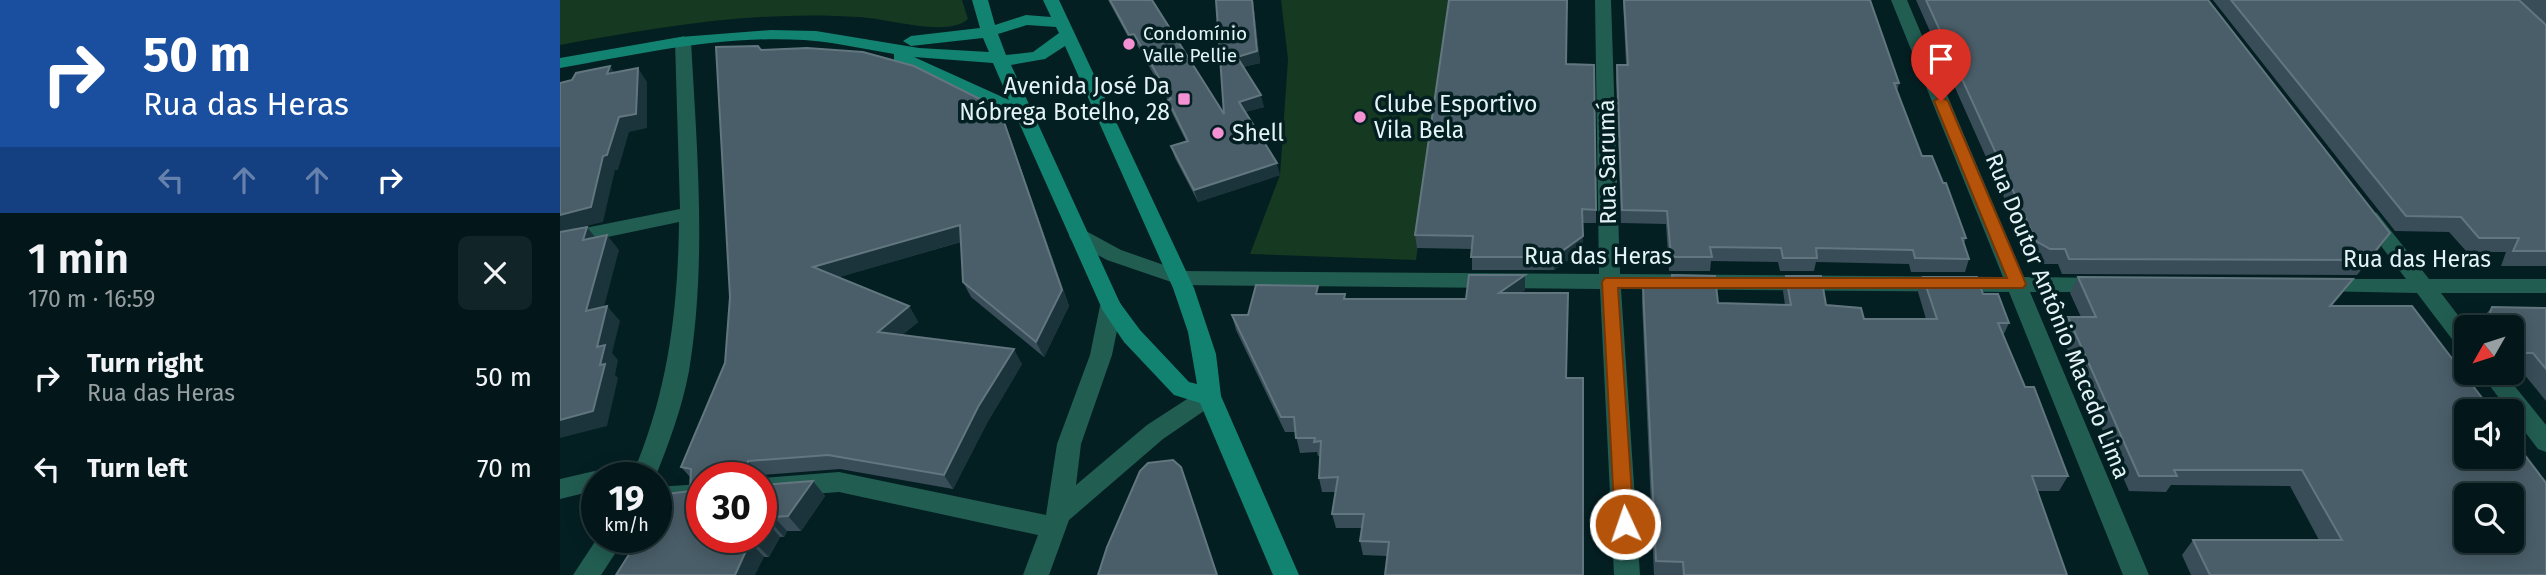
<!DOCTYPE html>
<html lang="en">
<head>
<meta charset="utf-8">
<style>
  body { margin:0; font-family:"Fira Sans",sans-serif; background:#112427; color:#f1f3f6; height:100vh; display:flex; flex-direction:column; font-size:26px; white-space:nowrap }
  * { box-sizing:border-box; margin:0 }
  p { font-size:23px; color:#979fa2 }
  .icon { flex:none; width:38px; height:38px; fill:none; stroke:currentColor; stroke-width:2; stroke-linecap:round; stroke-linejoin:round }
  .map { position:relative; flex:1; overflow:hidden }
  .sheet { display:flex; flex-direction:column; background:#03171a; width:560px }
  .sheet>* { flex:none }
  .top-card { background:#1a4fa0; color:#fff; overflow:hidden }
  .needle { width:46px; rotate:231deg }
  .fabs { position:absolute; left:1894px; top:315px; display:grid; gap:14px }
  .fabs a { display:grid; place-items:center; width:70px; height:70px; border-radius:10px; background:#03171a; box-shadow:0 4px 18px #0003,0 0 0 2px #243639; font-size:35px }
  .speed { position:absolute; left:21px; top:462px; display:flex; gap:14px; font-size:35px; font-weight:700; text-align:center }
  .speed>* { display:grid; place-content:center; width:91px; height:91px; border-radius:50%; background:#03171a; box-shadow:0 4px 18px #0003,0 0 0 2px #243639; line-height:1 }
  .speed small { font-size:18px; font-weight:400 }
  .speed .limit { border:10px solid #d22; background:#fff; color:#111 }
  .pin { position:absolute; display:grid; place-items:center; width:60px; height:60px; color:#fff; margin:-72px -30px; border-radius:50% 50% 50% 0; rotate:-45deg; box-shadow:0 0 7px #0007 }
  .pin .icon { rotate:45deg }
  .me { position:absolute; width:77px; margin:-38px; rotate:357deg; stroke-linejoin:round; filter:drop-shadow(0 0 5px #0008) }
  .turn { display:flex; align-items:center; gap:24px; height:147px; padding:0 28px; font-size:32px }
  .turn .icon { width:91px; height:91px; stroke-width:2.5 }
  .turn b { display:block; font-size:49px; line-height:60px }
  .lanes { display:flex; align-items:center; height:66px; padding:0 28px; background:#0003; justify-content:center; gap:35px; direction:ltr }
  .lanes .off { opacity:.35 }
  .round { display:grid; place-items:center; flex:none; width:74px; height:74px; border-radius:10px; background:#112427 }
  .head { display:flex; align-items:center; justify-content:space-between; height:119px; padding:0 28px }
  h1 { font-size:42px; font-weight:600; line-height:52px }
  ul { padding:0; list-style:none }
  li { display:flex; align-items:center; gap:21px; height:91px; padding:0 28px }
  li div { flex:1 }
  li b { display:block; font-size:26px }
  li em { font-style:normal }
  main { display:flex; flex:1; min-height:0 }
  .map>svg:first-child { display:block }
  .green { fill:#153921 }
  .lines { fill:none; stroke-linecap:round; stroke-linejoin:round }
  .street { fill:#225d52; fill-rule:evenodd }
  .secondary { fill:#128271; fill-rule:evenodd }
  .wall { fill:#384d58 }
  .shaded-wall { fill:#1b333b }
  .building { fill:#4a5e69; stroke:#62767f; stroke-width:2; fill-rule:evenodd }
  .route { fill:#b45309; stroke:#753606; stroke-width:2 }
  .poi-dot { fill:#f491d3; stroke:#041f22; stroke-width:2.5 }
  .labels { text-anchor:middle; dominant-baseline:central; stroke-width:7; stroke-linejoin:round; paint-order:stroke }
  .far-poi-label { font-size:19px; fill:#e4f3f5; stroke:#041f22; text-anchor:start }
  .poi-label { font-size:23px; fill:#e4f3f5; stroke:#041f22; text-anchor:start }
  .street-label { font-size:23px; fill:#e4f3f5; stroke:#041f22 }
</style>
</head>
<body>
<main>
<section class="sheet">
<div class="top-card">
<div class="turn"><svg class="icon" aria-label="right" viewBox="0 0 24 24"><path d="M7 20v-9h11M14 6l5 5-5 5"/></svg><div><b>50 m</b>Rua das Heras</div></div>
<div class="lanes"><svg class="icon off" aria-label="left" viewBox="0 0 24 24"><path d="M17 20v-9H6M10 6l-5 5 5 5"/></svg><svg class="icon off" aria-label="ahead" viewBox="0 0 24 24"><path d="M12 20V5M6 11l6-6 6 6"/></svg><svg class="icon off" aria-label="ahead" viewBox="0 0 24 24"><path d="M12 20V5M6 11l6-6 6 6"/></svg><svg class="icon" aria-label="right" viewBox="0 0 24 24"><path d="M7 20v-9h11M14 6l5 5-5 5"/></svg></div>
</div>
<div class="head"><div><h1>1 min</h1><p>170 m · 16:59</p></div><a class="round"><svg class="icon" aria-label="close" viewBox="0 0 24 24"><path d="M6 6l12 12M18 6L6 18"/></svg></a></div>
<ul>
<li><svg class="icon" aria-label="right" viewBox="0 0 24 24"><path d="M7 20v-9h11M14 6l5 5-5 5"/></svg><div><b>Turn right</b><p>Rua das Heras</p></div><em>50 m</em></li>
<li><svg class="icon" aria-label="left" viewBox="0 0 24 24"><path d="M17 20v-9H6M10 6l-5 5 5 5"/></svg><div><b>Turn left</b></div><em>70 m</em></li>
</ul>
</section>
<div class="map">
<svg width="1986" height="575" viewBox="0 0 1986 575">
  <rect width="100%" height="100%" fill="#041f22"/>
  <!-- green -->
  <g class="green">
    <path d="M0,0H402L408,19C388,38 326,18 299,17C198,10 98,27 0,45Z"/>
    <path d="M721,0H892L856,260L690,254L720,175L728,59Z"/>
  </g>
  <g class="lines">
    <!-- street -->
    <g class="street">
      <path d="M1035,0H1051L1060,274L1443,277L1331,0H1347L1464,277L1540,278L1547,280L1550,285L1547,290L1540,292H1470L1589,575H1563L1449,292L1061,289L1080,575H1054L1040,289L620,285L547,260L512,241L509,236L512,231H526L561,250L621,271L1039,274Z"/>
      <path d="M123,36L131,41C137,151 147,262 129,371C122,408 109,443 95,478H37V490L0,499V479L78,461C109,384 118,305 119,222L0,247V233L120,209L115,41Z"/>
      <path d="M1810,211L1817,213L1869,279H1986V293H1881L1907,327L1906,349L1898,347L1857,293L1755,291L1752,286L1755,281L1762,279H1846L1800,218Z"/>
      <path d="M551,298L559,301L562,306L552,355L521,444L516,485L587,425L641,390L649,387L657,390L661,396L657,402L603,439L509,520L489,575H463L478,535L279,492L201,498V478L279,472L486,515L497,444L530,355L540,306L543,301Z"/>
      <path d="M1920,373H1944L1986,425V452L1978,449Z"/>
      <path d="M142,484V504L96,509V487Z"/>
      <path d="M38,537H66L41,575H13Z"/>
    </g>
    <!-- secondary -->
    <path class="secondary" d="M412,0H428L435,25L466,15L491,17L483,0H499L634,288L656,354L661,396L739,575H713L640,403L614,395L564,342L543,311L456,116L334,61V54C304,49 274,42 244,40C162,35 80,54 0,68V58L120,37L211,30L256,31L359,48L429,52L423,38L351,46L343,41L351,36L420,28ZM467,25L496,27L499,33L473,52L446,55L438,34ZM505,46L613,288L628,332L637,384L629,382L580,330L560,303L451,65L485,59ZM354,57L433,63L449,100Z"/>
  </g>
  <!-- wall -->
  <g class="wall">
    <path d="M548,0H592L664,114L656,0H693L700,63L683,67L704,107L685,112L720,175L638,202L615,158L611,146L626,141L611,111L608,100L577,45L573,46Z"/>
    <path d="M1063,0H1310L1339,83L1337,91L1362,156L1406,238L1404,243L1409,259L1405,272H1351L1349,264L1256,262L1254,271H1220L1218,262L1151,261L1150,271H1109L1106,224L1061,223L1056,78L1057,65H1066Z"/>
    <path d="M1356,0H1648L1820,248L1797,275L1502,274L1498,264H1483L1470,256Z"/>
    <path d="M1653,0H1986V266H1941L1946,252H1907L1889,232L1835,231Z"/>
    <path d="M201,50L444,122L450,137L509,306L484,357L411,297L403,282L401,242L279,277L349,306L358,322L342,335L462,364L427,423L393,489L280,469L201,475L142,478L201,485L253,481L265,496L241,531H227L224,537H220L209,557H204L130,491V477L121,467L165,363Z"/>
    <path d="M1006,64L1036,210V223H1023V250L994,270H912V249L857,248L855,235Z"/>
    <path d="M965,275V290L961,293L827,556L803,555L800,541L802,528H776L772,514L776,492H762L759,478L760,456H758L757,452L740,453L735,432H725L676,330L672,315H688L760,294L785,299H906Z"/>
    <path d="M1112,275L1158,303L1225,305L1223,291L1226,276L1266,305L1304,319H1366L1358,292L1363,277L1423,294L1449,323L1443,336L1465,387L1508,476L1499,491H1477L1507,575H1094L1082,302L1083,287H1111Z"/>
    <path d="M1518,277L1793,279L1772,306L1986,575H1631L1622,555L1633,540H1759L1730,486L1611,485L1606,492L1569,491L1500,333L1508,317H1521L1510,293Z"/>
    <path d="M1932,307L1986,308V401L1959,368H1951V327H1917L1919,322Z"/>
    <path d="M1906,357V368H1902Z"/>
  </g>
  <!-- shaded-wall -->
  <g class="shaded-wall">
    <path d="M692,0H693L700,63L679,68L677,57Z"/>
    <path d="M574,34L577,45L573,46L569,35Z"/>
    <path d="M50,66L60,80L47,74Z"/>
    <path d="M78,68L87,82V128L69,132L58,170H55L43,222L0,232V215L43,156Z"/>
    <path d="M701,95L704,107L681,113L679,102Z"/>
    <path d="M444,122L450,137L509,306L484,357L476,342Z"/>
    <path d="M717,163L720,175L638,202L634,190Z"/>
    <path d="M400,225L407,240L263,282L253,267Z"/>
    <path d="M27,227L39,242L23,240Z"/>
    <path d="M1830,233L1820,248L1797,275L1808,260Z"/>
    <path d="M47,235L59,250L39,326L26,311Z"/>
    <path d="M1023,236V250L994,270V257Z"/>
    <path d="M965,275V290L939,308V293Z"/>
    <path d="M1793,279L1781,295L1759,322L1770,306Z"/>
    <path d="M47,306L60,321L52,353L58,360L55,375L58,378L47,426L0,438V420L40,365L37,347Z"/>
    <path d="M349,306L358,322L328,347L318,332Z"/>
    <path d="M454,349L462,364L427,423L393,489L384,475L418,407Z"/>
    <path d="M188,461L201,475V478H186Z"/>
    <path d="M621,467L627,482L658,575H657Z"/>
    <path d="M253,481L265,496L241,531L228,516Z"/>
    <path d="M214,517L227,531L224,537L211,522Z"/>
    <path d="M207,522L220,537L209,557L195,543L198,537H201V532Z"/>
    <path d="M190,542L204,557L195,575H175Z"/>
  </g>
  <!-- building -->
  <g class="building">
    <path d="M550,0H592L664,114L656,0H692L697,51L677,57L701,95L679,102L717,163L634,190L611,146L628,141L608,100L611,99L574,34L569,35Z"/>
    <path d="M889,0H1007L1006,64L1034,65L1036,210L1022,209L1023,236L994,257H911L913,236L855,235Z"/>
    <path d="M1064,0H1310L1339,83H1334L1362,156H1372L1383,183H1386L1406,238H1402L1409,259L1355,258L1353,250L1256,248L1257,258H1223L1221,248L1150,247L1152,257H1111L1107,211L1062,210L1057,65H1068Z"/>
    <path d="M1366,0H1648L1830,233L1808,260L1509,259L1505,249H1490L1476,241Z"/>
    <path d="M1671,0H1959L1986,25V251H1953L1959,238H1919L1901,217L1846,216Z"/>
    <path d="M198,46L201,50L247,48L303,52L354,66L430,104L444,122L502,290L476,342L403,282L400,225L253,267L349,306L318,332L454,349L418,407L384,475L268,455L188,461L186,478H142V537H198L195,543L190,542L175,575H56L80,537H96V512L107,494L130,491L131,469L121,467L165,363L170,297L156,47Z"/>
    <path d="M50,66L47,74L78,68L76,114L59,117L47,155L43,156L31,207L0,215V83L12,80L16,73Z"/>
    <path d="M27,227L23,240L47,235L26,311L47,306L37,347L45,345L40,365L45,364L33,411L0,420V232Z"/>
    <path d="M909,275H965L939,293H1008L1006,378H1023V575H825L829,542L800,541L804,514H772L778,477L759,478L761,441L754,442L755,438H736L734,417H721L672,315H688L696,285L758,286L756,294H785L784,299H906Z"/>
    <path d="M1112,275L1155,276L1158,303L1231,305L1226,276H1261L1266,305L1301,308L1304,319H1377L1363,277H1417L1423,294H1438L1449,323H1438L1465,387H1474L1508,476H1472L1507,575H1124L1123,562L1096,561L1083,287H1113Z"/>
    <path d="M1518,277L1793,279L1770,306H1852L1932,411H1906V457H1951V437L1986,483V575H1650L1633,540H1782L1742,470H1614L1617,476H1579L1508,317H1536ZM1906,495H1951V541H1906Z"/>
    <path d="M1932,307L1986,308V369L1973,353H1951V327H1925Z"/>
    <path d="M613,460L621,467L657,575H538L547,547L580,471L588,463Z"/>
    <path d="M253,481L228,516L214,517L211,522H207L201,532V485Z"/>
  </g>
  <!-- route -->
  <path class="route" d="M1381,97L1388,101L1466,284L1463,288H1058L1074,524L1071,530H1058L1055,524L1042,282L1045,278H1447L1374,101Z"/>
  <!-- markers -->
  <g class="poi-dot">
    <circle cx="569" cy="44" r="7"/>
    <rect x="617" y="92" width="14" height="14" rx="3.5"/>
    <circle cx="800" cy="117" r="7"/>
    <circle cx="658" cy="133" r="7"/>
  </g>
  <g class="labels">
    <!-- far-poi labels -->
    <g class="far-poi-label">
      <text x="583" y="33">Condomínio<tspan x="583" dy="22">Valle Pellie</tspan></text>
    </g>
    <!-- poi labels -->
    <g class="poi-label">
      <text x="610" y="86" text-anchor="end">Avenida José Da<tspan x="610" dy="26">Nóbrega Botelho, 28</tspan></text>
      <text x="814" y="104">Clube Esportivo<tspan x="814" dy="26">Vila Bela</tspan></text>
      <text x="672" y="133">Shell</text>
    </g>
    <!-- street labels -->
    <g class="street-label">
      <text transform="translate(1047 162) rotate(-91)">Rua Sarumá</text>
      <text x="1038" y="256">Rua das Heras</text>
      <text x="1857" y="259">Rua das Heras</text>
      <text transform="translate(1498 316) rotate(68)">Rua Doutor Antônio Macedo Lima</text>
    </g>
  </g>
</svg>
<div class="fabs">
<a><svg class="needle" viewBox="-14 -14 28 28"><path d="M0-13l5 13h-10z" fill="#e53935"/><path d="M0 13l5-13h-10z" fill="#979fa2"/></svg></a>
<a><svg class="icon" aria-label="sound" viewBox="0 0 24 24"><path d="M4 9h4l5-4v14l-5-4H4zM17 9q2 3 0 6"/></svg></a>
<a><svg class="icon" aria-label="search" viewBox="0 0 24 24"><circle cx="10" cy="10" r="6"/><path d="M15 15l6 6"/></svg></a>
</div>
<div class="speed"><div>19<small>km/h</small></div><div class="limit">30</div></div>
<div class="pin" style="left:1381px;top:101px;background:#d93025"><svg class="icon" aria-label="arrive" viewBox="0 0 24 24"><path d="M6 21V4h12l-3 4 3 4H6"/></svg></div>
<svg class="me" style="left:1065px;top:524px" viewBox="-20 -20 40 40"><circle r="17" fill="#b45309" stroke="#fff" stroke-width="3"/><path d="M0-11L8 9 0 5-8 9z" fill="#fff"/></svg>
</div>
</main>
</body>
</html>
